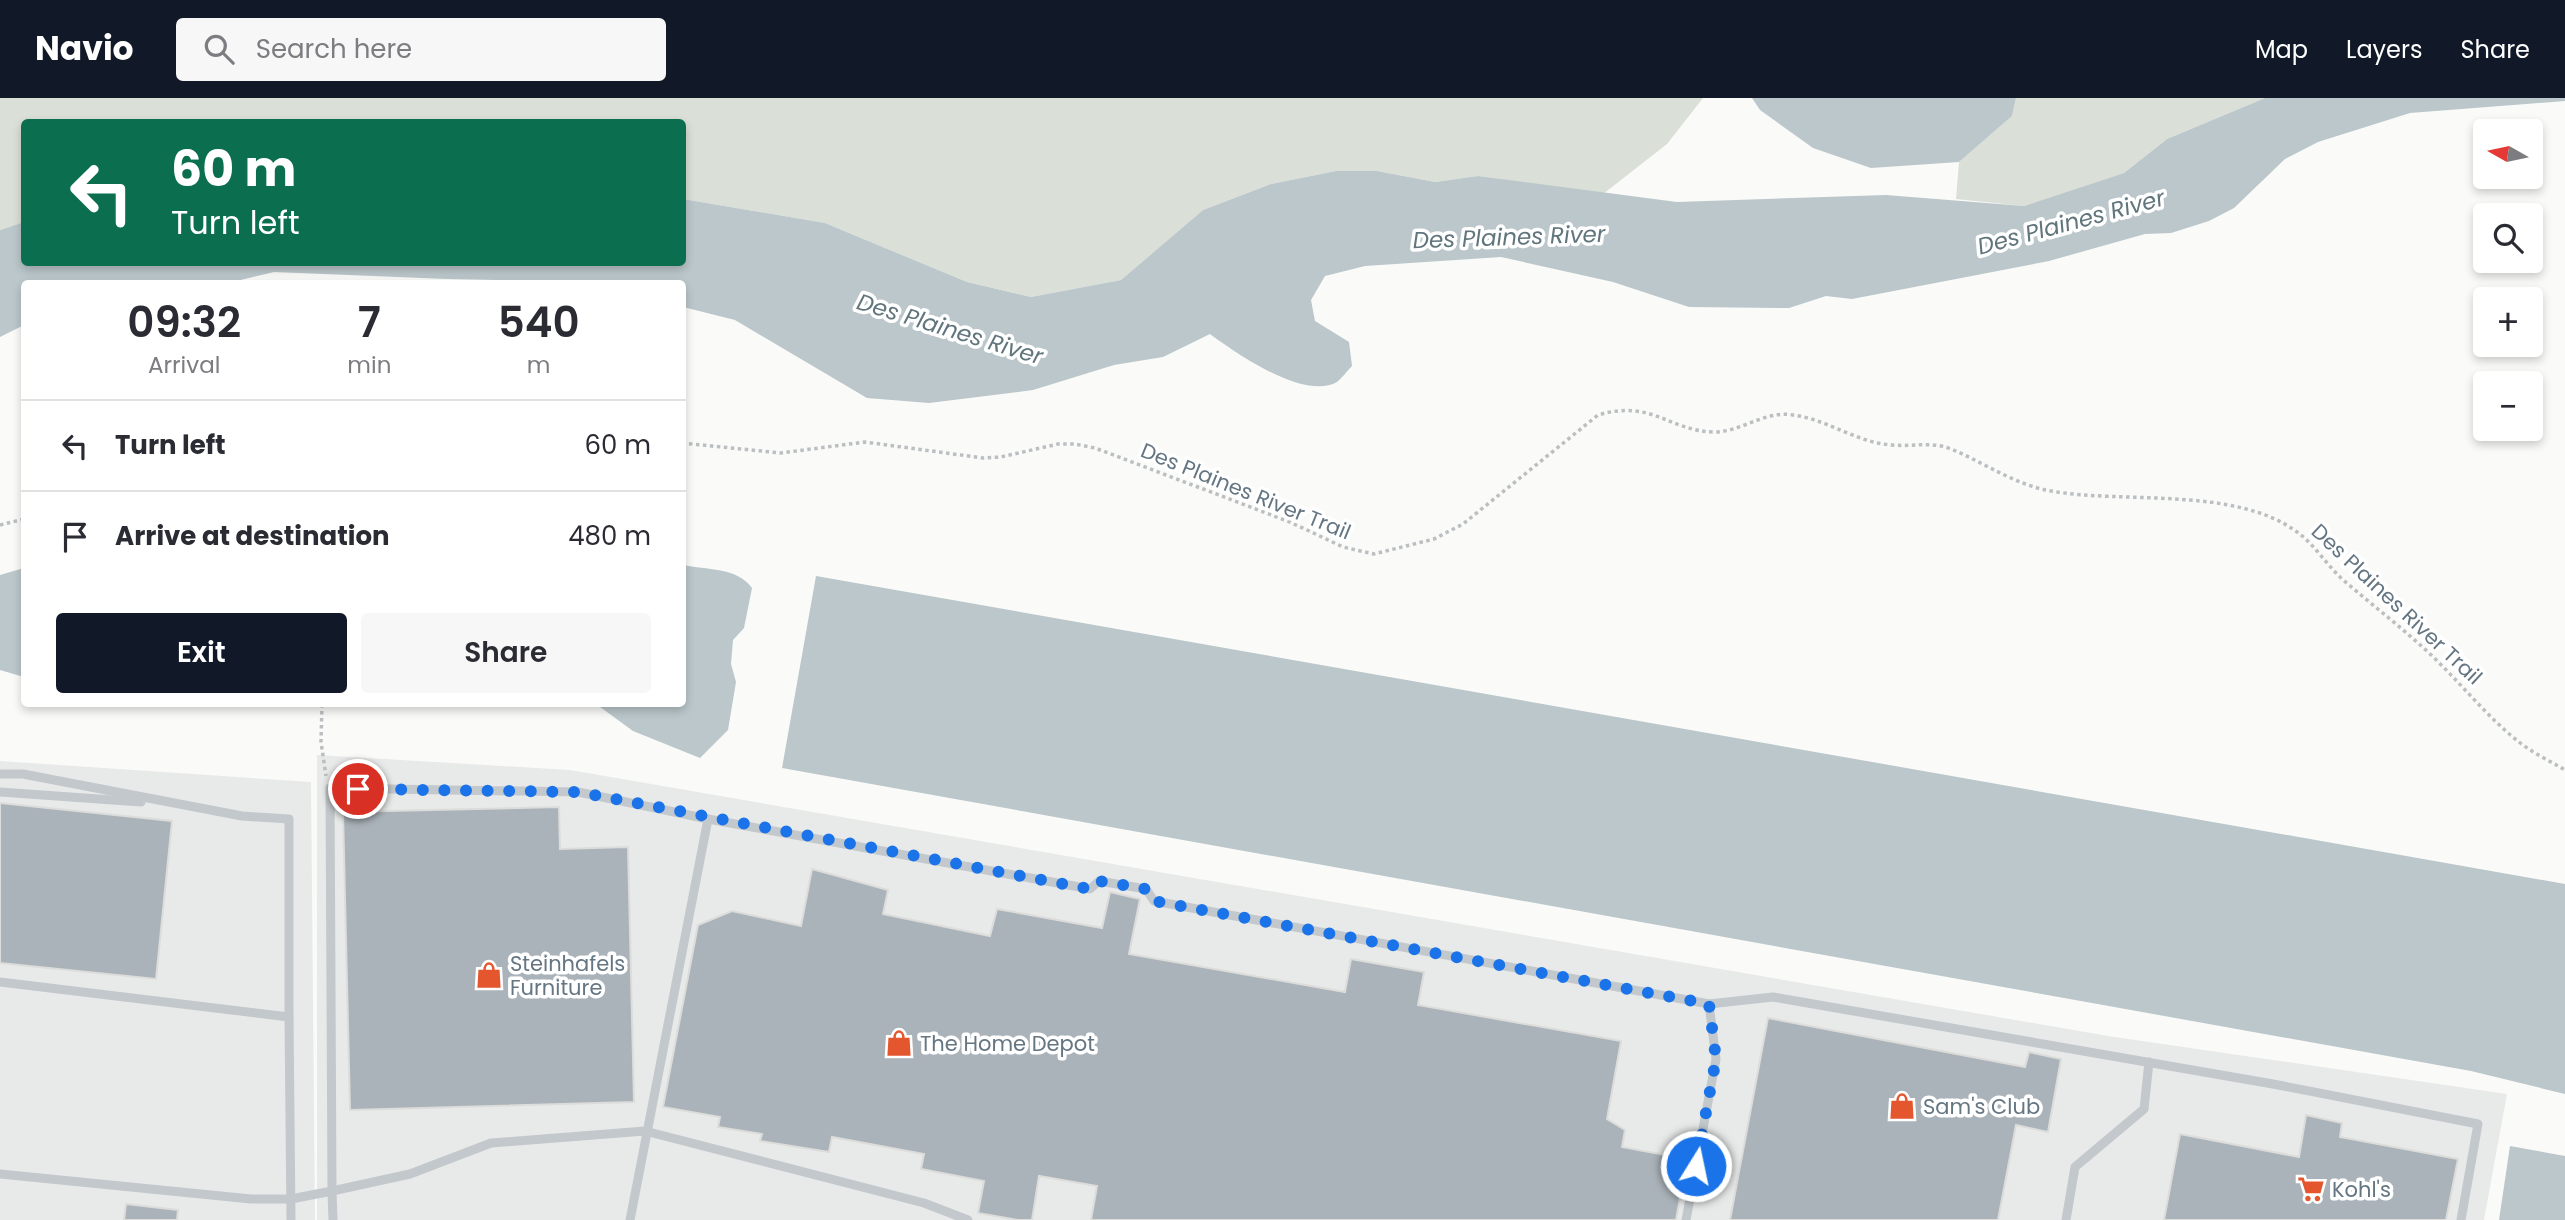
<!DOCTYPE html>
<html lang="en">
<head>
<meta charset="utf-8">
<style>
  body { margin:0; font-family:Poppins,sans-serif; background:#f7f7f7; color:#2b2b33; height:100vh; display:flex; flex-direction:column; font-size:26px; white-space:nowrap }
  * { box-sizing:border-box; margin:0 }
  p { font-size:23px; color:#7c7c81 }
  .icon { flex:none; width:38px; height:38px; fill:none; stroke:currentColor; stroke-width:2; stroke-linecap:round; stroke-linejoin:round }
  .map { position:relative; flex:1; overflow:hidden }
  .sheet { position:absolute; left:21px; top:182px; width:665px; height:427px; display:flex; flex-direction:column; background:#fff; border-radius:7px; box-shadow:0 4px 10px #0003 }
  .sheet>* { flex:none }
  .top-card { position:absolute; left:21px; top:21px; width:665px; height:147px; border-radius:7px; box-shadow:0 4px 10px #0003; background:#0b6e4f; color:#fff; overflow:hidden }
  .needle { width:46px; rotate:279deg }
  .controls { position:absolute; left:2473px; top:21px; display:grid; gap:14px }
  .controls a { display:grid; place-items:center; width:70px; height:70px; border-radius:7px; background:#fff; box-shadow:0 4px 10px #0003; font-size:35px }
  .pin { position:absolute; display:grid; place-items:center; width:60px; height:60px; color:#fff; margin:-30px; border:4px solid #fff; border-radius:50%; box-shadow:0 2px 7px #0007 }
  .me { position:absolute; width:77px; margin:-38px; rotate:10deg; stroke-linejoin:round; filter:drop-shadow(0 0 5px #0008) }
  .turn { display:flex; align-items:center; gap:24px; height:147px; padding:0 35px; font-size:32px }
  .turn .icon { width:91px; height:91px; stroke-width:2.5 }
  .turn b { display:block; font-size:49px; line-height:60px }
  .eta { display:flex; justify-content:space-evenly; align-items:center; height:119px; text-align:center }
  .eta b { font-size:42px; font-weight:600; line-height:49px }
  .button { display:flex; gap:14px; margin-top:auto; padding:14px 35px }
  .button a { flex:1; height:80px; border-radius:7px; background:#111827; color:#fff; font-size:28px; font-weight:600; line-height:80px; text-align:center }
  .button a+a { background:#f7f7f7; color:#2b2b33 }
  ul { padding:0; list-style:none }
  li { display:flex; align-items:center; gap:21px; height:91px; padding:0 35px; border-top:2px solid #e1e1e2 }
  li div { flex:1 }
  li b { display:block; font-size:26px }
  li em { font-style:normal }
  header { display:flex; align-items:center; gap:42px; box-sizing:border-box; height:98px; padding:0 35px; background:#111827; color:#fff }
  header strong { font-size:33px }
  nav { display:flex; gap:38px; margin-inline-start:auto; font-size:24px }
  .search { width:490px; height:63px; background:#f7f7f7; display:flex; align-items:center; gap:18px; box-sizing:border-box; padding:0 24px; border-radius:7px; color:#7c7c81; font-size:26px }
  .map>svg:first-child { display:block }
  .built { fill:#e8e9e9 }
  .green { fill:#dadfd7 }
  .water { fill:#bbc7cb }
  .building { fill:#aab3b9; stroke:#dcdcda; stroke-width:2 }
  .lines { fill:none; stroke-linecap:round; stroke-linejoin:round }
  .path { stroke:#bbbfc2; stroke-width:3.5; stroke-dasharray:3.5 3.5; stroke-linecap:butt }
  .lane { stroke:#c3c8cc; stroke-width:9 }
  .route { stroke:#1a73e8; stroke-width:12; stroke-dasharray:0 21.6 }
  .labels { text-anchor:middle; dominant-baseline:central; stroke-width:7; stroke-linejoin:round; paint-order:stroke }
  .street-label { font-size:21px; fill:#657683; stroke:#fff }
  .poi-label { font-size:21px; fill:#657683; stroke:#fff; text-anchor:start }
  .water-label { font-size:23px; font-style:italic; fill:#60757c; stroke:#fff }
</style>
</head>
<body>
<header>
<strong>Navio</strong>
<div class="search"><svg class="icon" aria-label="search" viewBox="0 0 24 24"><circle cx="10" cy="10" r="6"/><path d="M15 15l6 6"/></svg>Search here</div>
<nav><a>Map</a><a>Layers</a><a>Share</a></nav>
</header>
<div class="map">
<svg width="2565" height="1122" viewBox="0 0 2565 1122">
  <rect width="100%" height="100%" fill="#fafaf8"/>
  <!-- built -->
  <g class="built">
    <path d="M317,657L570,672L2108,938L2507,996L2484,1122H317Z"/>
    <path d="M0,663L311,684L315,1122H0Z"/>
  </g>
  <!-- green -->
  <g class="green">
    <path d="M0,0H1703L1667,46L1603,96L1478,78L1435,84L1377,73H1336L1271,86L1203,112L1121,182L1031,199L967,184L825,125L683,101L682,24H24V124L0,132Z"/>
    <path d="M2016,0H2265L2167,41L2124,75L2024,108L1956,101L1959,64L2012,18Z"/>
  </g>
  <!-- water -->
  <g class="water">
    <path d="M1752,0H2016L2012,18L1959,64L1871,70L1813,50L1760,12Z"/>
    <path d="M2265,0H2565V3L2410,15L2318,44L2285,61L2234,110L2209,123L2171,135L2145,136L2049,163L1852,201L1826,198L1789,210L1689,209L1613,184L1501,159L1365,168L1325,178L1311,202L1315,223L1349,244L1352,268C1347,273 1342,280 1337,284C1304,303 1236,255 1210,236L1163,259L1114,267L1033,292L929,305L867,300L735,222L683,209L682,186L447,181L274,174L224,186H24V227L0,239V132L24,124V164H682L683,101L825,125L967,184L1031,199L1121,182L1203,112L1271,86L1336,73H1377L1435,84L1478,78L1677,104L1886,97L2024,108L2124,75L2167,41Z"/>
    <path d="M683,467C706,472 737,469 752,490L744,530L733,542L731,566L736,584L728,632L700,660L633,633L596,606H682Z"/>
    <path d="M24,470V579L0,572V477Z"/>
    <path d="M816,478L2565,786V996L2471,973L782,670Z"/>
    <path d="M2510,1048L2565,1058V1122H2499Z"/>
  </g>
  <!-- building -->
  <g class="building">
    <path d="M0,705L172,723L156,881L0,865Z"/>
    <path d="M559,709L560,751L628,749L634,1004L350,1012L343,714Z"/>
    <path d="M812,771L888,792L883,816L990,838L997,811L1102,830L1110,794L1140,801L1129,856L1345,894L1351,861L1424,874L1418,907L1621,943L1607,1021L1625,1032L1622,1049L1687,1061L1676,1122H1091L1097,1088L1039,1078L1032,1122H1018L978,1115L984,1083L921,1071L924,1056L832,1039L829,1054L760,1043L762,1036L718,1029L720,1019L663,1009L698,827L732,813L801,828Z"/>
    <path d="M1768,920L2025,969L2029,954L2061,961L2048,1034L2016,1027L1998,1122H1730Z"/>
    <path d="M2306,1017L2342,1025L2340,1039L2458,1061L2446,1122H2164L2180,1036L2299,1059Z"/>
    <path d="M126,1106L178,1112L177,1122H124Z"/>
  </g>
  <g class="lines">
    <!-- path -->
    <g class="path">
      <path d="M682,345L781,355L865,344L983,360L1001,359L1058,346H1075L1095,350L1290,424L1343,449L1374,456L1434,441L1463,426L1598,317C1652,301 1669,333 1714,334C1742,334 1765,312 1793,317C1827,321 1857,345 1892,347C1913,349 1931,343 1951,351C1985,365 2015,387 2051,393C2123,406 2235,388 2297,434C2314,446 2326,466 2342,481C2371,506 2401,529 2429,555C2460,584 2486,618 2519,644C2533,655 2550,663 2565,672"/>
      <path d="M0,427L24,421"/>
      <path d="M322,606L321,644L326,678"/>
    </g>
    <!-- lane -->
    <g class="lane">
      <path d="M0,676H23L242,718L289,721V919"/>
      <path d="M0,694L141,704"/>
      <path d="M708,721L1090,791L1099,783L1146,791L1154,803L1709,906L1716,961L1686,1122"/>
      <path d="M0,884L289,919L291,1122"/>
      <path d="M1709,906L1773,899L2273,986L2478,1026L2461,1122"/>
      <path d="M0,1076L251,1101H291L332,1093L330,690L578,694L708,721L630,1122"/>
      <path d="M333,1122L332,1093L410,1076L491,1045L645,1033L924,1105L968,1122"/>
      <path d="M2066,1122L2075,1069L2144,1011L2149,964"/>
    </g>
  </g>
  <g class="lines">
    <!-- route -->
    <path class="route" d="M358,691L578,694L1090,791L1099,783L1146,791L1154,803L1709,906L1716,961L1696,1068"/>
  </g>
  <!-- icons -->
  <defs>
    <symbol id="shop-bare" viewBox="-9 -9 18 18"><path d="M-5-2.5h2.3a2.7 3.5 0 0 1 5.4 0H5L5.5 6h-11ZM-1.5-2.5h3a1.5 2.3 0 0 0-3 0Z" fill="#e4572e" stroke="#fff" stroke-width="2.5" paint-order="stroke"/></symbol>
    <symbol id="supermarket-bare" viewBox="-9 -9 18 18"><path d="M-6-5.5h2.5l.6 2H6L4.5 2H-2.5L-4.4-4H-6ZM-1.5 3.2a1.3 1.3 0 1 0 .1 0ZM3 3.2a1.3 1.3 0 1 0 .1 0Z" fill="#e4572e" stroke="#fff" stroke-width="2.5" paint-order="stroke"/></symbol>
  </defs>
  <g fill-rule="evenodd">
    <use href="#shop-bare" x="470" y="858" width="38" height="38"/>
    <use href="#shop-bare" x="880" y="926" width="38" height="38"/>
    <use href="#shop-bare" x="1883" y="989" width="38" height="38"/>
    <use href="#supermarket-bare" x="2292" y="1072" width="38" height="38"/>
  </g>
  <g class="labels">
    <!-- street labels -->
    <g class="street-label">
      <text transform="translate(1246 393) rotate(22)">Des Plaines River Trail</text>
      <text transform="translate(2397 506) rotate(43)">Des Plaines River Trail</text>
    </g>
    <!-- poi labels -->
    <g class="poi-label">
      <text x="510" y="865">Steinhafels<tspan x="510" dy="24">Furniture</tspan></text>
      <text x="920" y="945">The Home Depot</text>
      <text x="1923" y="1008">Sam's Club</text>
      <text x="2332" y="1091">Kohl's</text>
    </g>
    <!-- water labels -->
    <g class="water-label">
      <text transform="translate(2071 124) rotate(-15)">Des Plaines River</text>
      <text transform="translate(1509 139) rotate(-2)">Des Plaines River</text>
      <text transform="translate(950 231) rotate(17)">Des Plaines River</text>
    </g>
  </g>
</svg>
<div class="controls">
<a><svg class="needle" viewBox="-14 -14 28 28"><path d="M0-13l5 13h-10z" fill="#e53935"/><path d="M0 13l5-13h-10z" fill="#7c7c81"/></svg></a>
<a><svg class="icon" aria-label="search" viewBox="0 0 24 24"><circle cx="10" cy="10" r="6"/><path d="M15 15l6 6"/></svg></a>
<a>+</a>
<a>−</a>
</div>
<div class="pin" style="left:358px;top:691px;background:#d93025"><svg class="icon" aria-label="arrive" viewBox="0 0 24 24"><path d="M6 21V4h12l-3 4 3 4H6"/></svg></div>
<svg class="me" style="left:1696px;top:1068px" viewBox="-20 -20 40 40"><circle r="17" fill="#1a73e8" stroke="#fff" stroke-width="3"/><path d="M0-11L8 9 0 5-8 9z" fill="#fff"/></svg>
<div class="top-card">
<div class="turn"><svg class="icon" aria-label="left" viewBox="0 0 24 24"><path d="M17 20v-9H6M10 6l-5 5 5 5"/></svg><div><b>60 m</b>Turn left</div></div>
</div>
<section class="sheet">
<div class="eta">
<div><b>09:32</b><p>Arrival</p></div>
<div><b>7</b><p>min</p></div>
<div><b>540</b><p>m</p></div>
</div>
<ul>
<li><svg class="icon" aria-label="left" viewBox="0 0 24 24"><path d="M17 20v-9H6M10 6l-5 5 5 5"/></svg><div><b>Turn left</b></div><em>60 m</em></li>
<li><svg class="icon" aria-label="arrive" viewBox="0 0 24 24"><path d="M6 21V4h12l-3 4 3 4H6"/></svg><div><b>Arrive at destination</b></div><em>480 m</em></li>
</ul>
<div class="button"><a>Exit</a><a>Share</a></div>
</section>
</div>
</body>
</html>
